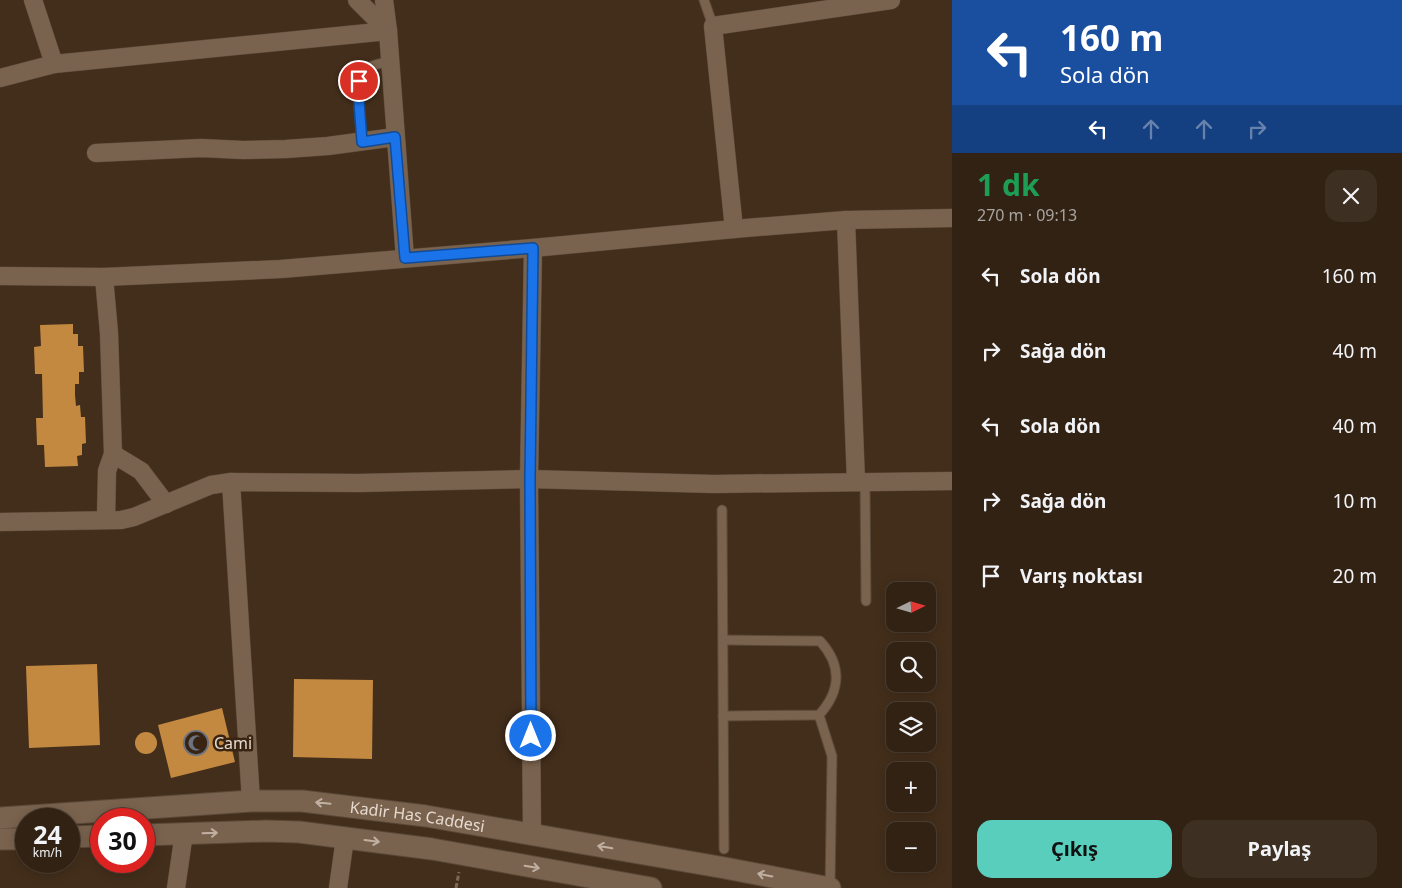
<!DOCTYPE html>
<html lang="tr">
<head>
<meta charset="utf-8">
<style>
  body { margin:0; font-family:"Noto Sans",sans-serif; background:#3d2f22; color:#f1f3f6; height:100vh; display:flex; flex-direction:column; font-size:19px; white-space:nowrap }
  * { box-sizing:border-box; margin:0 }
  p { font-size:16px; color:#a8a4a0 }
  .icon { flex:none; width:28px; height:28px; fill:none; stroke:currentColor; stroke-width:2; stroke-linecap:round; stroke-linejoin:round }
  .map { position:relative; flex:1; overflow:hidden }
  .details { display:flex; flex-direction:column; background:#322214; width:450px }
  .details>* { flex:none }
  .top-card { background:#1a4fa0; color:#fff; overflow:hidden }
  .needle { width:32px; rotate:85deg }
  .buttons { position:absolute; left:886px; top:582px; display:grid; gap:10px }
  .buttons a { display:grid; place-items:center; width:50px; height:50px; border-radius:10px; background:#322214; box-shadow:0 2px 12px #0003,0 0 0 1px #4d3f34; font-size:25px }
  .speed { position:absolute; left:15px; top:808px; display:flex; gap:10px; font-size:25px; font-weight:700; text-align:center }
  .speed>* { display:grid; place-content:center; width:65px; height:65px; border-radius:50%; background:#322214; box-shadow:0 2px 12px #0003,0 0 0 1px #4d3f34; line-height:1 }
  .speed small { font-size:12px; font-weight:400 }
  .speed .limit { border:8px solid #d22; background:#fff; color:#111 }
  .pin { position:absolute; display:grid; place-items:center; width:42px; height:42px; color:#fff; margin:-21px; border:2px solid #fff; border-radius:50%; box-shadow:0 1px 5px #0007 }
  .me { position:absolute; width:55px; margin:-28px; rotate:0deg; stroke-linejoin:round; filter:drop-shadow(0 0 4px #0008) }
  .turn { display:flex; align-items:center; gap:18px; height:105px; padding:0 25px; font-size:22px }
  .turn .icon { width:65px; height:65px; stroke-width:2.5 }
  .turn b { display:block; font-size:35px; line-height:42px }
  .lanes { display:flex; align-items:center; height:48px; padding:0 25px; background:#0003; justify-content:center; gap:25px; direction:ltr }
  .lanes .off { opacity:.35 }
  .round { display:grid; place-items:center; flex:none; width:52px; height:52px; border-radius:15px; background:#3d2f22 }
  .headline { display:flex; align-items:center; justify-content:space-between; height:85px; padding:0 25px }
  h1 { font-size:30px; font-weight:700; line-height:38px; color:#1e9e55 }
  .primary-button { display:flex; gap:10px; margin-top:auto; padding:10px 25px }
  .primary-button a { flex:1; height:58px; border-radius:15px; background:#5acebd; color:#111; font-size:20px; font-weight:700; line-height:58px; text-align:center }
  .primary-button a+a { background:#3d2f22; color:#f1f3f6 }
  ul { padding:0; list-style:none }
  li { display:flex; align-items:center; gap:15px; height:75px; padding:0 25px }
  li div { flex:1 }
  li b { display:block; font-size:19px }
  li em { font-style:normal }
  main { display:flex; flex:1; min-height:0 }
  .map>svg:first-child { display:block }
  .building { fill:#c48940 }
  .lines { fill:none; stroke-linecap:round; stroke-linejoin:round }
  .service-casing { stroke:#5a4939; stroke-width:11 }
  .minor-casing { stroke:#5a4939; stroke-width:19 }
  .tertiary-casing { stroke:#5a4939; stroke-width:23 }
  .path { stroke:#7b6858; stroke-width:3; stroke-dasharray:5 2.5; stroke-linecap:butt }
  .service { stroke:#7a634e; stroke-width:9 }
  .minor { stroke:#7a634e; stroke-width:18 }
  .tertiary { stroke:#7a634e; stroke-width:21 }
  .oneway { stroke:#c1b0a1 }
  .route-casing { stroke:#114b97; stroke-width:12 }
  .route { stroke:#1a73e8; stroke-width:9 }
  .labels { text-anchor:middle; dominant-baseline:central; stroke-width:5; stroke-linejoin:round; paint-order:stroke }
  .poi-label { font-size:16px; fill:#e7d9ce; stroke:#382411; text-anchor:start }
  .street-label { font-size:16px; fill:#e7d9ce; stroke:#382411 }
</style>
</head>
<body>
<main>
<div class="map">
<svg width="952" height="888" viewBox="0 0 952 888">
  <rect width="100%" height="100%" fill="#432e1b"/>
  <!-- building -->
  <g class="building">
    <path d="M73,324V334H78V346H83L84,372H79V384H75V395L76,406L80,405L81,417H85L86,443L82,444V455L77,456L78,466L45,467L44,445H37L36,418H43L42,374H35L34,347L41,346L40,325Z"/>
    <path d="M97,664L100,745L29,748L26,666Z"/>
    <path d="M294,679L373,680L372,759L293,757Z"/>
    <path d="M222,708L235,762L171,778L158,725Z"/>
    <circle cx="146" cy="743" r="11"/>
  </g>
  <g class="lines">
    <defs>
      <g id="service">
        <path d="M704,0L713,26"/>
        <path d="M362,142L357,88C361,68 371,64 390,62"/>
        <path d="M865,482L866,601"/>
        <path d="M722,510L724,849"/>
        <path d="M723,640L820,641C842,665 841,691 819,715L723,716"/>
        <path d="M819,715L832,756L830,888"/>
      </g>
      <g id="minor">
        <path d="M357,0L388,31"/>
        <path d="M384,0L388,31L405,258"/>
        <path d="M54,64L388,31"/>
        <path d="M0,78L54,64L33,0"/>
        <path d="M96,153L201,148L243,150L286,149L328,146L395,137"/>
        <path d="M846,220L856,482"/>
        <path d="M734,229L713,26L891,0"/>
        <path d="M0,276L104,277L281,269L533,248L734,229L846,220L952,218"/>
        <path d="M104,277L109,333L113,454L107,471L106,520"/>
        <path d="M113,454L141,471L166,504"/>
        <path d="M231,482L251,801"/>
        <path d="M0,522L121,520L134,517L211,485L231,482L359,483L529,479L714,484L952,481"/>
        <path d="M532,834L529,479L533,248"/>
        <path d="M176,888L184,833"/>
        <path d="M338,888L345,838"/>
      </g>
      <g id="tertiary">
        <path id="s1" d="M0,818L251,801H302L426,816L725,868L830,888"/>
        <path d="M144,835L266,831L299,832L432,849L651,888"/>
        <path d="M69,837L101,836"/>
        <path d="M0,839H26"/>
      </g>
    </defs>
    <!-- service casing -->
    <use href="#service" class="service-casing"/>
    <!-- minor casing -->
    <use href="#minor" class="minor-casing"/>
    <!-- tertiary casing -->
    <use href="#tertiary" class="tertiary-casing"/>
    <!-- path -->
    <path class="path" d="M456,888L459,872"/>
    <!-- service -->
    <use href="#service" class="service"/>
    <!-- minor -->
    <use href="#minor" class="minor"/>
    <!-- tertiary -->
    <use href="#tertiary" class="tertiary"/>
  </g>
  <!-- one-way arrows -->
  <defs><path id="oneway-shaft" d="M-6 0H5M1.5-3L5.5 0L1.5 3" fill="none" stroke-width="1.6" stroke-linecap="round" stroke-linejoin="round" transform="scale(1.25)"/></defs>
  <g class="oneway">
    <use href="#oneway-shaft" transform="translate(323 803) rotate(-174)"/>
    <use href="#oneway-shaft" transform="translate(210 833) rotate(-2)"/>
    <use href="#oneway-shaft" transform="translate(372 841) rotate(7)"/>
    <use href="#oneway-shaft" transform="translate(605 847) rotate(-170)"/>
    <use href="#oneway-shaft" transform="translate(532 867) rotate(10)"/>
    <use href="#oneway-shaft" transform="translate(765 875) rotate(-169)"/>
  </g>
  <g class="lines">
    <defs>
      <path id="route" d="M359,81L358,88L362,142L395,137L405,258L533,248L530,479L531,736"/>
    </defs>
    <!-- route casing -->
    <use href="#route" class="route-casing"/>
    <!-- route -->
    <use href="#route" class="route"/>
  </g>
  <!-- icons -->
  <defs>
    <symbol id="mosque-ring" viewBox="-11 -11 22 22"><circle r="9.5" fill="#382411" stroke="#6b7280" stroke-width="1.5"/><path d="M3.5-4.9A6 6 0 1 0 3.5 4.9A5 5 0 1 1 3.5-4.9Z" fill="#6b7280"/></symbol>
  </defs>
  <g fill-rule="evenodd">
    <use href="#mosque-ring" x="182" y="729" width="28" height="28"/>
  </g>
  <g class="labels">
    <!-- poi labels -->
    <g class="poi-label">
      <text x="214" y="743">Cami</text>
    </g>
    <!-- street labels -->
    <g class="street-label">
      <text stroke="none"><textPath href="#s1" startOffset="419">Kadir Has Caddesi</textPath></text>
    </g>
  </g>
</svg>
<div class="buttons">
<a><svg class="needle" viewBox="-14 -14 28 28"><path d="M0-13l5 13h-10z" fill="#e53935"/><path d="M0 13l5-13h-10z" fill="#a8a4a0"/></svg></a>
<a><svg class="icon" aria-label="search" viewBox="0 0 24 24"><circle cx="10" cy="10" r="6"/><path d="M15 15l6 6"/></svg></a>
<a><svg class="icon" aria-label="layers" viewBox="0 0 24 24"><path d="M12 4l9 5-9 5-9-5zM3 14l9 5 9-5"/></svg></a>
<a>+</a>
<a>−</a>
</div>
<div class="speed"><div>24<small>km/h</small></div><div class="limit">30</div></div>
<div class="pin" style="left:359px;top:81px;background:#d93025"><svg class="icon" aria-label="arrive" viewBox="0 0 24 24"><path d="M6 21V4h12l-3 4 3 4H6"/></svg></div>
<svg class="me" style="left:531px;top:736px" viewBox="-20 -20 40 40"><circle r="17" fill="#1a73e8" stroke="#fff" stroke-width="3"/><path d="M0-11L8 9 0 5-8 9z" fill="#fff"/></svg>
</div>
<section class="details">
<div class="top-card">
<div class="turn"><svg class="icon" aria-label="left" viewBox="0 0 24 24"><path d="M17 20v-9H6M10 6l-5 5 5 5"/></svg><div><b>160 m</b>Sola dön</div></div>
<div class="lanes"><svg class="icon" aria-label="left" viewBox="0 0 24 24"><path d="M17 20v-9H6M10 6l-5 5 5 5"/></svg><svg class="icon off" aria-label="ahead" viewBox="0 0 24 24"><path d="M12 20V5M6 11l6-6 6 6"/></svg><svg class="icon off" aria-label="ahead" viewBox="0 0 24 24"><path d="M12 20V5M6 11l6-6 6 6"/></svg><svg class="icon off" aria-label="right" viewBox="0 0 24 24"><path d="M7 20v-9h11M14 6l5 5-5 5"/></svg></div>
</div>
<div class="headline"><div><h1>1 dk</h1><p>270 m · 09:13</p></div><a class="round"><svg class="icon" aria-label="close" viewBox="0 0 24 24"><path d="M6 6l12 12M18 6L6 18"/></svg></a></div>
<ul>
<li><svg class="icon" aria-label="left" viewBox="0 0 24 24"><path d="M17 20v-9H6M10 6l-5 5 5 5"/></svg><div><b>Sola dön</b></div><em>160 m</em></li>
<li><svg class="icon" aria-label="right" viewBox="0 0 24 24"><path d="M7 20v-9h11M14 6l5 5-5 5"/></svg><div><b>Sağa dön</b></div><em>40 m</em></li>
<li><svg class="icon" aria-label="left" viewBox="0 0 24 24"><path d="M17 20v-9H6M10 6l-5 5 5 5"/></svg><div><b>Sola dön</b></div><em>40 m</em></li>
<li><svg class="icon" aria-label="right" viewBox="0 0 24 24"><path d="M7 20v-9h11M14 6l5 5-5 5"/></svg><div><b>Sağa dön</b></div><em>10 m</em></li>
<li><svg class="icon" aria-label="arrive" viewBox="0 0 24 24"><path d="M6 21V4h12l-3 4 3 4H6"/></svg><div><b>Varış noktası</b></div><em>20 m</em></li>
</ul>
<div class="primary-button"><a>Çıkış</a><a>Paylaş</a></div>
</section>
</main>
</body>
</html>
